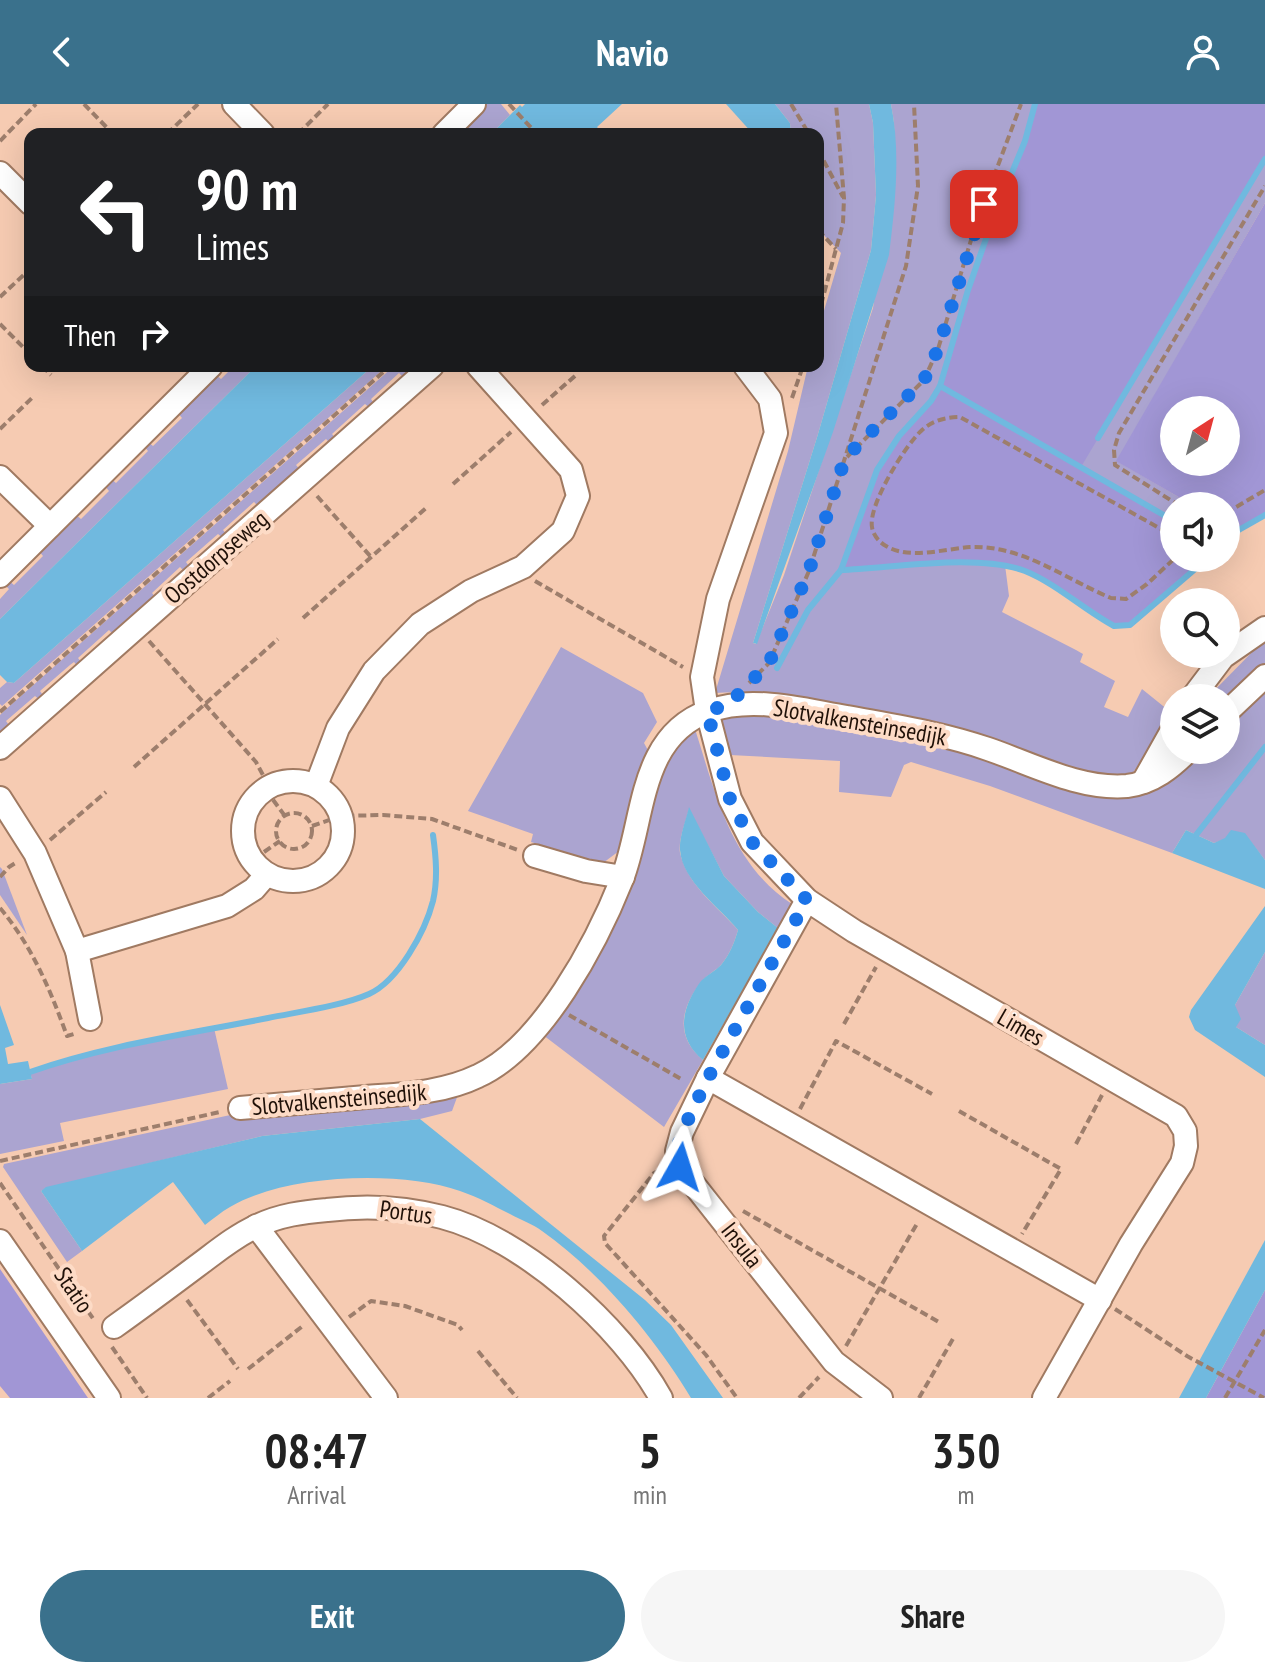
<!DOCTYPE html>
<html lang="en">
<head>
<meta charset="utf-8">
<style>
  body { margin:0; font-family:"PT Sans Narrow",sans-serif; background:#f6f6f6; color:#222; height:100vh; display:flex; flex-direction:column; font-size:30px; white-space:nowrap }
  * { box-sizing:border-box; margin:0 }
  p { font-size:26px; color:#767676 }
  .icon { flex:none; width:44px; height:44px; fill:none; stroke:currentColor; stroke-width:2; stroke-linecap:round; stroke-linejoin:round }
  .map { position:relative; height:1294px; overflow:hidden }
  .details { display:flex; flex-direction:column; background:#fff; flex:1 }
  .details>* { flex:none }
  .guide { position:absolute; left:24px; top:24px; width:800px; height:244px; border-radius:16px; box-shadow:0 8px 32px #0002; background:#202124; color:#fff; overflow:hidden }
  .needle { width:52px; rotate:36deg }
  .controls { position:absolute; left:1160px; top:292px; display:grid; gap:16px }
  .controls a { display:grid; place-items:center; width:80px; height:80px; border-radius:50%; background:#fff; box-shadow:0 8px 32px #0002; font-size:40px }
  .pin { position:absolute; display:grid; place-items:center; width:68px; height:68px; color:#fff; margin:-34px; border-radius:16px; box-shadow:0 4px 12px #0006 }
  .me { position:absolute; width:88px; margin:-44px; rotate:6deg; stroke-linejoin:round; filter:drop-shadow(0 0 6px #0008) }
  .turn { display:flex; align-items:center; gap:28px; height:168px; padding:0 40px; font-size:36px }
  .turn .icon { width:104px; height:104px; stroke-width:2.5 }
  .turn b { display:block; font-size:56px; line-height:68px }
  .then { display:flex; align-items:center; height:76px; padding:0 40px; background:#0003; gap:16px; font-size:30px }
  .eta { display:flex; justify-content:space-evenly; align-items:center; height:136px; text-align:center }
  .eta b { font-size:48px; font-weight:600; line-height:56px }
  .cta { display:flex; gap:16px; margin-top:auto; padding:16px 40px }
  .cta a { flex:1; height:92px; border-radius:48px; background:#3a718c; color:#fff; font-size:32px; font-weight:600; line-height:92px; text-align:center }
  .cta a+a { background:#f6f6f6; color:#222 }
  header { display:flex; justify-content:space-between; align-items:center; height:104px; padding:0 40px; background:#3a718c; color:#fff; font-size:36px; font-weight:600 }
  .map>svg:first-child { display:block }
  .green { fill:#aba4d0 }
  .forest { fill:#a196d5; fill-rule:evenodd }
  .water { fill:#70b9df }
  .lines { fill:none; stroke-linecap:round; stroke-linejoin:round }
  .stream { stroke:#70b9df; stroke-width:6 }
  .minor-casing { stroke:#a07a62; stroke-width:26 }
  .path { stroke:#9d7e6c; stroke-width:4; stroke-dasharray:8 4; stroke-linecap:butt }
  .minor { stroke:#fff; stroke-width:22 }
  .route { stroke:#1a73e8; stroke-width:14; stroke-dasharray:0 25.2 }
  .labels { text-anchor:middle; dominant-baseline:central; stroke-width:8; stroke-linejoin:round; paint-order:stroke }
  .street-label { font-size:24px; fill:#201108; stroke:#fddbc6 }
</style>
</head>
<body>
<header><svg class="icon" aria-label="back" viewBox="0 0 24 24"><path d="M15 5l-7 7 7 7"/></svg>Navio<svg class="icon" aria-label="person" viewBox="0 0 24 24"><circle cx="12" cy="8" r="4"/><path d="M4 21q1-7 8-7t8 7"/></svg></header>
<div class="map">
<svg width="1265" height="1294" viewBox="0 0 1265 1294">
  <rect width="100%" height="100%" fill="#f6cbb2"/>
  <!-- green -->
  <g class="green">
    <path d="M486,0H501L510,11L491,30H457Z"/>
    <path d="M775,0H869L873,19L876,91L871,146L818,330L753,539L756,540L784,471L873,204L895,63L894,18L891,0H1035L1025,37L994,112L940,282C922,312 893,334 877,366C861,397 856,433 841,465L968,458L1005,461L1009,492L1002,508L1076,546L1083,550L1080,558L1115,577L1104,603L1128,613L1142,585L1173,610L1132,670C1096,682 987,632 945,622C907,612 869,606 831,600C792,593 754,586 715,589L788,347L808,262H818V227L841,149L818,125V30H791L790,19Z"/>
    <path d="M1265,54V99L1117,357L1194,402H1174V417L1080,363Z"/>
    <path d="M234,262H256L0,515V495L9,485L4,480L8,476L14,481L43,452L38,446L75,410L81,415L109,387L104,381L110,374L116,379L148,347L143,341L147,337L153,342L182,314L177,308L215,270L221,275Z"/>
    <path d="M373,262H387L2,602L0,600V584L7,578L14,579Z"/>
    <path d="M394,262H408L406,264L411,270L405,275L399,269L371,295L375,301L371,305L365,300L332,330L337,336L331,340L326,335L296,361L301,367L260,404L254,398L223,426L228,432L224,435L218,430L186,458L191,465L186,469L180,463L152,489L157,495L115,532L109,526L78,554L83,560L79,564L74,558L70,561L40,587L45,594L41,597L35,592L6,617L11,624L0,634V611L4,607Z"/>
    <path d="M1265,535V560L1225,594H1207Z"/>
    <path d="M561,543L643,589L657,618L644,639L650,650L619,747L603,759L531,738L533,730L468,707Z"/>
    <path d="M1265,584V756L1244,729L1214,739L1186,726L1172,749L990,682L911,658L904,661L891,693L839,688L840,657L730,651L719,615L751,608L889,630L960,647L1101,693C1152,695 1165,681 1200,646H1226V620Z"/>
    <path d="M695,625C716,691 731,760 792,800L778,824L758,808L724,772L689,705C686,717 678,736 680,749C688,782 717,802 738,826C734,839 730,850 721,861C715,867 707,871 702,877C680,904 675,933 703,956L664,1023L543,931L671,647Z"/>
    <path d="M0,763L2,765L27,831L0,791Z"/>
    <path d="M1265,848V941L1236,923L1235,901Z"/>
    <path d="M214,924L228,985L60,1019L64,1037L0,1050V980L32,975L30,968L78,951Z"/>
    <path d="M459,988L452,1007L420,1015L262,1032L46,1084L41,1087L82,1147L67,1158L3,1063L4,1060L235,1010Z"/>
  </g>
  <!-- forest -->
  <g class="forest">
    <path d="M1035,0H1265V54L1081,363L1174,417V454H1208L1130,521L1114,522C1084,506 1057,480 1025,467C977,449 893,464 841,466L877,366L899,332L931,297L940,282L968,186L994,112L1025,37Z"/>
    <path d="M1265,99V411L1237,427L1226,421V402H1194L1116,357ZM1174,306H1226V358H1174Z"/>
    <path d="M0,1165L88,1294H10L0,1282Z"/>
    <path d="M1265,1186V1294H1206Z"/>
  </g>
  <!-- water -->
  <g class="water">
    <path d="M525,0H622L597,23L603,30H491L520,1L522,3Z"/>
    <path d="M726,0H775L790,19L791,30H753Z"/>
    <path d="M869,0H891C901,48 895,103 889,151L833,328L757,540L753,539L818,330L871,146L876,91L873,19Z"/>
    <path d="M256,262H373L14,579L7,578L0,571V515Z"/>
    <path d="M689,703L724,772L758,808L778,824L703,956C675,933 681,904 701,877C707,871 715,867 721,861C730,850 734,839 738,826C720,804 682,777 680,746C679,733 686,716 689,703Z"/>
    <path d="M1186,726L1214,739L1225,734L1231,726L1245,729L1265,756V785L1172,749Z"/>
    <path d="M1265,802V848L1235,901L1241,915L1236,923L1265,941V973L1195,926L1189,913L1191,906Z"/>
    <path d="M0,901L14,941L5,944L8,960L28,957L32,975L0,980Z"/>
    <path d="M420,1015L645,1196L671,1221L723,1294H691C655,1234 600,1168 542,1127C533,1120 521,1116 510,1110C494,1102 478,1093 460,1087C400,1066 285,1070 230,1103C221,1108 213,1115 205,1121L173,1078L82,1147L41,1087L46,1083L262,1032Z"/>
    <path d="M1265,1136V1186L1206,1294H1179Z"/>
  </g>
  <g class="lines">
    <!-- stream -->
    <g class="stream">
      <path d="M940,282L1174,417"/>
      <path d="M1098,334L1265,55"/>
      <path d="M1226,438L1237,427L1265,411"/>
      <path d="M841,466C893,464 977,449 1025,467C1057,480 1084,506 1114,522L1130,521L1208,454"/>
      <path d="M777,564L808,506L841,466L877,366L899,332L931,297L940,282L968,186L994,112L1025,37L1035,0"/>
      <path d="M1196,731L1265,643"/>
      <path d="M30,968C107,941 188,930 268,914C297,908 342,902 369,890C398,877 425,828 433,797C438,775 436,753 433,731"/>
    </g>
    <defs>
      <g id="minor">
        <path d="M234,0L263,30"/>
        <path d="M444,30L474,0"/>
        <path d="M0,69L30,99"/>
        <path d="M745,262L770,295L776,329L718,495L702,573L707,607L730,695L752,738L807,796L854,827L1176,1012L1185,1027L1186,1042L1182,1059L1131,1140L1044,1294"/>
        <path d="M0,373L50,422"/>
        <path d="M0,472L211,262"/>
        <path d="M1192,594L1223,553L1265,524"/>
        <path d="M1226,609L1265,572"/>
        <path d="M0,644L432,262"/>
        <circle cx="293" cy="727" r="50"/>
        <path d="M1143,678L1174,623"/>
        <path d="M316,682L338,624L374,567L420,520L471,487L523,463L563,427L578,392L571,366L478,262"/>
        <path d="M0,694L35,749L77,847L90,915"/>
        <path d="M535,752L586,767L623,773"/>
        <path d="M807,796L708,974L682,1028L677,1047L680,1063L834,1258L881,1294"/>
        <path d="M77,847L227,802L254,785L267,770"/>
        <path d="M708,974L1100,1196"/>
        <path d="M240,1004C282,1000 324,997 366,993C404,990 443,989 478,972C542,943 597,838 622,775C645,716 638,632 709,607C752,591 804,606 847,613C895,622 942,629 988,645C1032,660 1080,686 1127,682C1153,679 1172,663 1189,646"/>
        <path d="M256,1122L386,1294"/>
        <path d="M0,1137L109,1294"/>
        <path d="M114,1223C142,1203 169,1183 197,1162C216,1148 235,1132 257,1122C280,1111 303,1108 327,1106C366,1101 404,1103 442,1113C523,1134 621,1222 661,1294"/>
      </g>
    </defs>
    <!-- minor casing -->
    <use href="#minor" class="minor-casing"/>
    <!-- path -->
    <g class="path">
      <path d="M84,0L113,30"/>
      <path d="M509,0L537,30"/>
      <path d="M791,0L809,30"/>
      <path d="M167,30L198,0"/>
      <path d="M298,30L328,0"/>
      <path d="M0,37L36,0"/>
      <path d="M818,46L843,93"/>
      <path d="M818,126L836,145"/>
      <path d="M0,193L30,165"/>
      <path d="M818,212L843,119L844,94L836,0"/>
      <path d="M0,220L30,250"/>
      <path d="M42,262L51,271"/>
      <path d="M60,266L64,262"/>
      <path d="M792,294L803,262"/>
      <path d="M542,301L576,271"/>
      <path d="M0,325L33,293"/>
      <path d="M847,353L924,276L938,245L975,123L1021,0"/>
      <path d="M453,380L511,328"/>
      <path d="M317,392L371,453"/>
      <path d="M1180,402L1115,361L1114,346L1119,329L1265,82"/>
      <path d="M1226,409L1265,386"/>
      <path d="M1174,438L1170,430L960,313C946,313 931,317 921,327C905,342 868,401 872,423C873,431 879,438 886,442C909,456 944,445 970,443C1023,441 1065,475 1111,494L1126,495L1147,480L1175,454"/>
      <path d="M535,477L683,563"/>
      <path d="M303,514L426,404"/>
      <path d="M149,537L256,658L264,673L265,685L285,712"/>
      <path d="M749,579L769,559L809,467L906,162L918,82L914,0"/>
      <path d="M0,608L390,262"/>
      <path d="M134,663L278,535"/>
      <circle cx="294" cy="727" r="18"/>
      <path d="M312,722L341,712L383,711L432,715L518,746"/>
      <path d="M50,736L106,688"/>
      <path d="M264,748L280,737"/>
      <path d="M0,773L9,763L17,758"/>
      <path d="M0,804C32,842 50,885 67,932L74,930"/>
      <path d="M569,911L683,976"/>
      <path d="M844,920L876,863"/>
      <path d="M800,1005L836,937L932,990"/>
      <path d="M959,1007L1061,1065L1022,1130"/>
      <path d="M1076,1040L1102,991"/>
      <path d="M0,1057L220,1008"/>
      <path d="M660,1066L654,1069L604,1132L605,1139L706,1251L737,1294"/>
      <path d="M0,1079L94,1216"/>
      <path d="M743,1107L939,1218"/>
      <path d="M187,1196L238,1265"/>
      <path d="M1115,1205L1187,1252L1264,1294"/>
      <path d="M349,1213L371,1197L405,1202L458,1221L462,1226"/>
      <path d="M846,1242L918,1118"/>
      <path d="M112,1243L147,1294"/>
      <path d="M478,1247L517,1294"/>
      <path d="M248,1265L304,1221"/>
      <path d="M208,1294L230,1277"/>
      <path d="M799,1294L819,1273"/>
      <path d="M919,1294L954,1233"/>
      <path d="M1225,1294L1265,1226"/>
    </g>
    <!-- minor -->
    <use href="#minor" class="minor"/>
  </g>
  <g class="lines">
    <!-- route -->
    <path class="route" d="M680,1063L677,1047L682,1028L708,974L807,796L752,738L730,695L707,607L728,601L769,559L809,467L845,354L924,276L938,245L984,100"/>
  </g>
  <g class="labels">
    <!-- street labels -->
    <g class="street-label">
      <text transform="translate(216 453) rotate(-41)">Oostdorpseweg</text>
      <text transform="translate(860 618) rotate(10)">Slotvalkensteinsedijk</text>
      <text transform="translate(1021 923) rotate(30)">Limes</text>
      <text transform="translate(339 995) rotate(-5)">Slotvalkensteinsedijk</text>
      <text transform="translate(406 1108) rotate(8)">Portus</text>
      <text transform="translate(742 1141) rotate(52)">Insula</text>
      <text transform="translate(74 1186) rotate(56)">Statio</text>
    </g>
  </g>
</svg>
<div class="controls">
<a><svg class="needle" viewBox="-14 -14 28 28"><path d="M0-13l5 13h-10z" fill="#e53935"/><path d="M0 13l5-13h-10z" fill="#767676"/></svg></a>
<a><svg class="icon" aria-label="sound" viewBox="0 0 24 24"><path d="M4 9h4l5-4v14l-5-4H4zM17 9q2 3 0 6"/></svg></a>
<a><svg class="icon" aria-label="search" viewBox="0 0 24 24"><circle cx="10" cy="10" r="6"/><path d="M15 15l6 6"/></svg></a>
<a><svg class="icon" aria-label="layers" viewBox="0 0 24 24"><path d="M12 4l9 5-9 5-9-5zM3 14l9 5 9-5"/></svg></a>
</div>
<div class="pin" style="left:984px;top:100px;background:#d93025"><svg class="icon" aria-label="arrive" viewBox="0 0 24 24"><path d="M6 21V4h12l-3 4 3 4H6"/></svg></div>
<svg class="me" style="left:680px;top:1063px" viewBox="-20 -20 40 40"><path d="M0-17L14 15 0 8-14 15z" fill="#1a73e8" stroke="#fff" stroke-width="4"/></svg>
<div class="guide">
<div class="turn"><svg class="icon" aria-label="left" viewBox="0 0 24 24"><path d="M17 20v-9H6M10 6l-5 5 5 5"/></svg><div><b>90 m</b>Limes</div></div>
<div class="then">Then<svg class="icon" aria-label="right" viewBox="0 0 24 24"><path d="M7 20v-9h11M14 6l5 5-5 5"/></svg></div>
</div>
</div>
<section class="details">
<div class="eta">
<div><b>08:47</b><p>Arrival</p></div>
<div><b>5</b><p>min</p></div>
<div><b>350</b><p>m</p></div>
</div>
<div class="cta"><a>Exit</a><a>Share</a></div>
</section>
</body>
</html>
